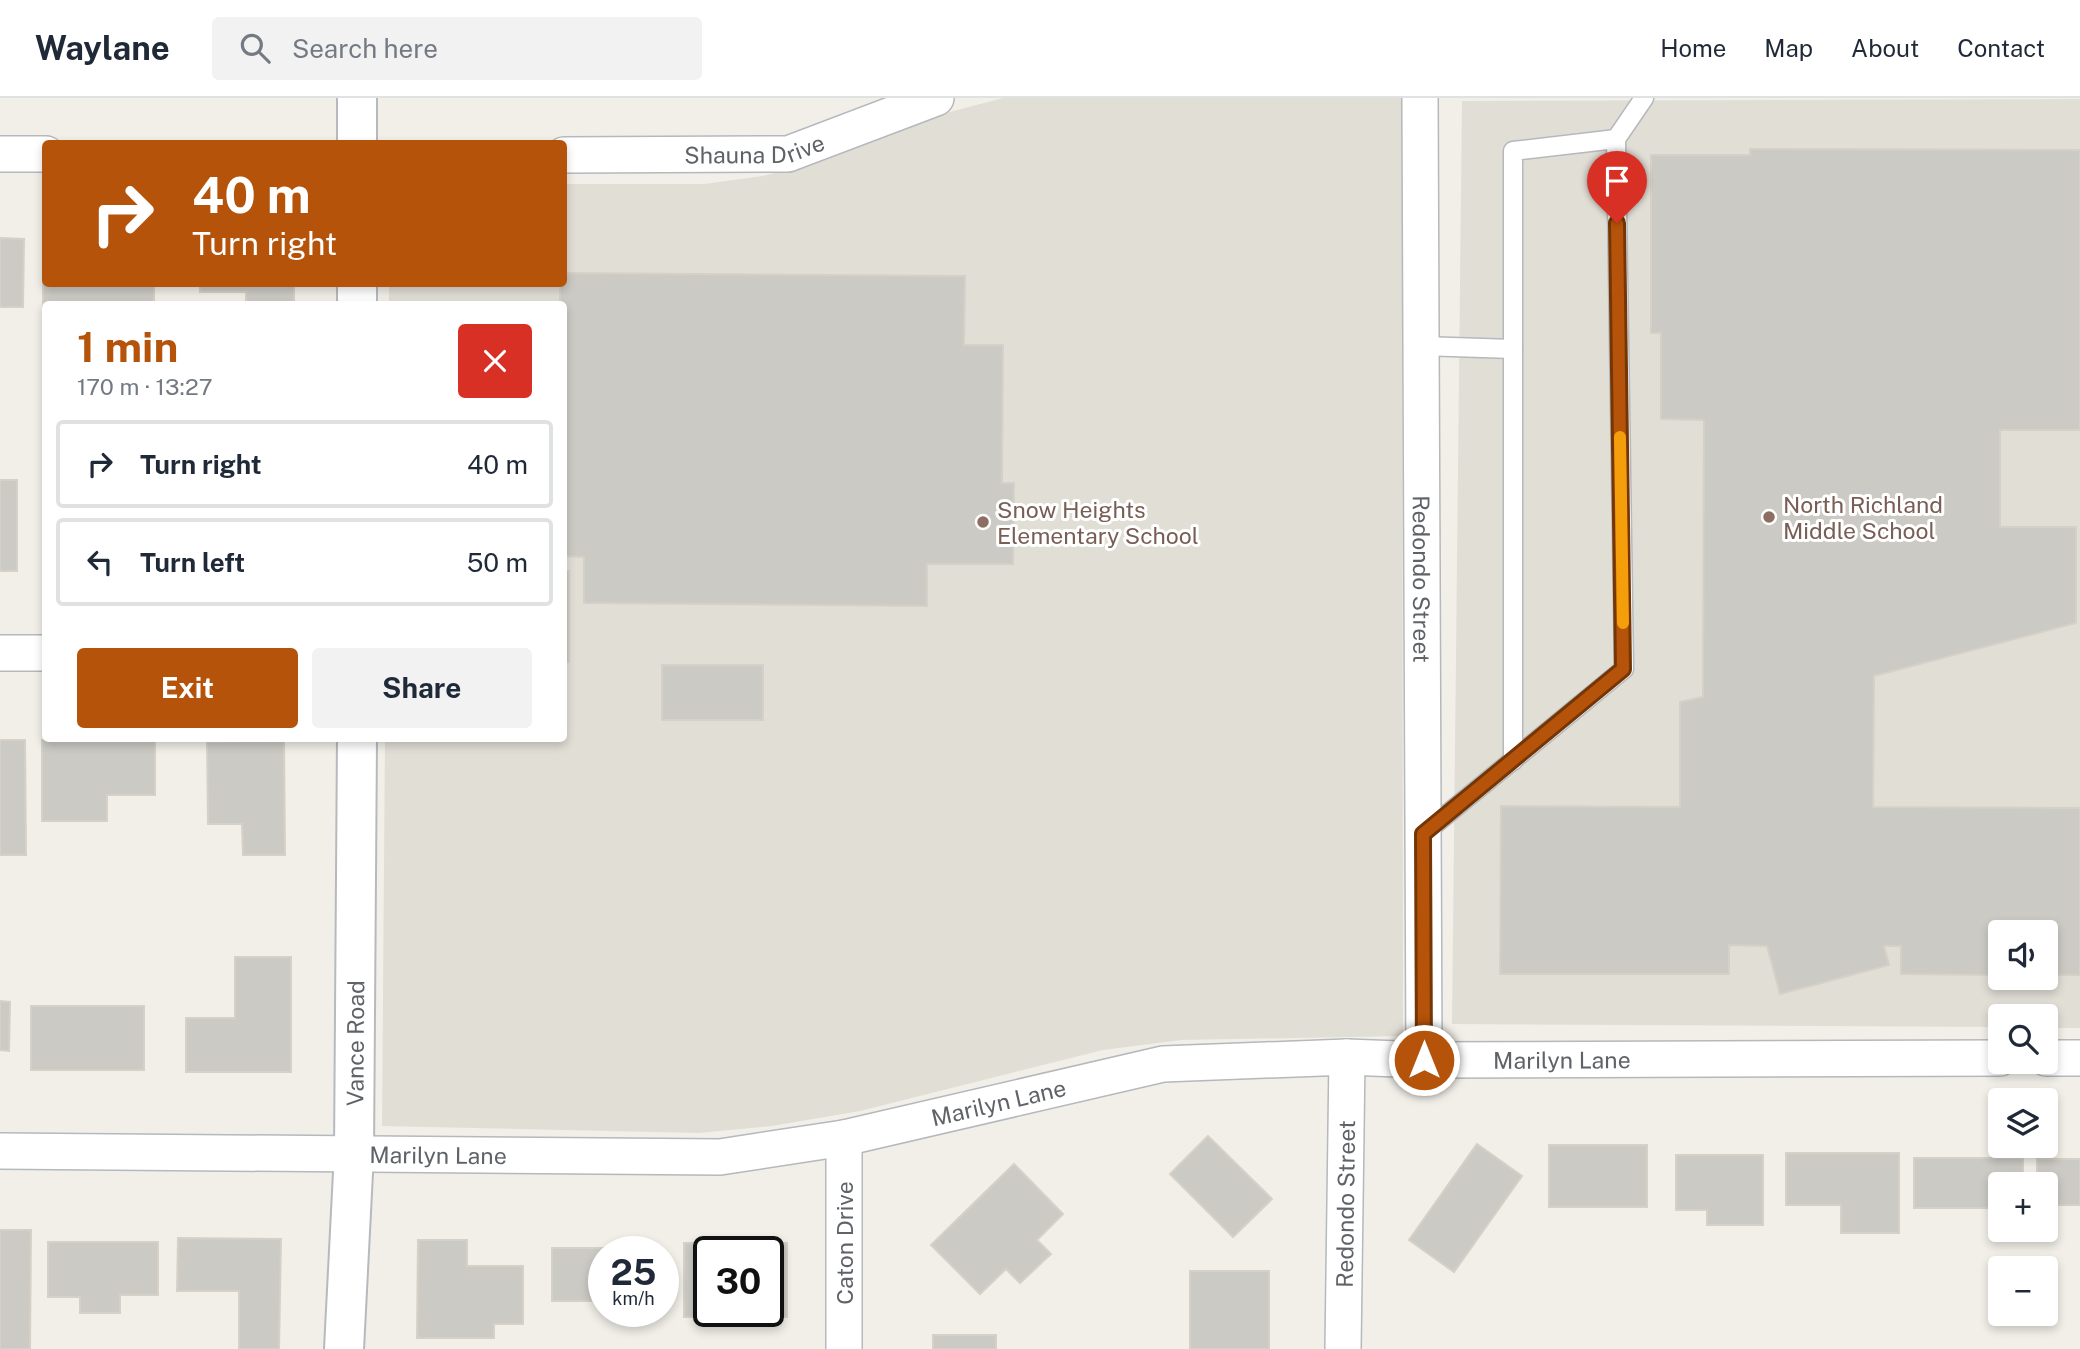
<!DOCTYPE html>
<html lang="en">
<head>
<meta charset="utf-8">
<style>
  body { margin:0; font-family:"Public Sans",sans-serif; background:#f2f2f3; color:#1f2937; height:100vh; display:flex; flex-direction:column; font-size:26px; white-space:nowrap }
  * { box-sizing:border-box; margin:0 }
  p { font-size:23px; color:#747a83 }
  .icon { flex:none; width:38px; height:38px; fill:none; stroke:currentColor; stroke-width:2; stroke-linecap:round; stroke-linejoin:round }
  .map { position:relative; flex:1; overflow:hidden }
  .drawer { position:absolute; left:42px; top:203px; width:525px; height:441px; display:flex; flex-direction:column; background:#fff; border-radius:7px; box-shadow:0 4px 10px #0003 }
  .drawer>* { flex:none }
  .top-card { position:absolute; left:42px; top:42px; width:525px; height:147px; border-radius:7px; box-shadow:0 4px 10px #0003; background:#b45309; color:#fff; overflow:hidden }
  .controls { position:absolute; left:1988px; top:822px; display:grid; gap:14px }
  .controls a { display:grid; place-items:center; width:70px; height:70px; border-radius:7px; background:#fff; box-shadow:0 4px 10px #0003; font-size:35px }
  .speed { position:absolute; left:588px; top:1138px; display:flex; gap:14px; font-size:35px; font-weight:700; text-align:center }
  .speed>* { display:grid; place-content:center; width:91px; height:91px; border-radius:50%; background:#fff; box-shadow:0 4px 10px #0003; line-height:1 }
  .speed small { font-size:18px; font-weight:400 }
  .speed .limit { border:4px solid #111; border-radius:10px; background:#fff; color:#111 }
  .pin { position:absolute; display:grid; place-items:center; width:60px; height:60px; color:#fff; margin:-72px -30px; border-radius:50% 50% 50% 0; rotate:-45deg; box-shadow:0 0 7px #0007 }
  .pin .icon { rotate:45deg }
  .me { position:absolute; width:77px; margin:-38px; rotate:0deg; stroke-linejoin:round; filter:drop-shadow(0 0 5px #0008) }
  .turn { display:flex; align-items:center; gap:24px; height:147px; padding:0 35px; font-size:32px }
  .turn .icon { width:91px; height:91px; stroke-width:2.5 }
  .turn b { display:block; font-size:49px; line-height:60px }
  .round { display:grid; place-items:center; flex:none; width:74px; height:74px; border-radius:7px; background:#f2f2f3 }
  .head { display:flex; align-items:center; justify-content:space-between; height:119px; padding:0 35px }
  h1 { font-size:42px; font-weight:700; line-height:52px; color:#b45309 }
  .button { display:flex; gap:14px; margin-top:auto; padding:14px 35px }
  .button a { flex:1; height:80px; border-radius:7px; background:#b45309; color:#fff; font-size:28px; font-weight:700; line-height:80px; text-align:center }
  .button a+a { background:#f2f2f3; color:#1f2937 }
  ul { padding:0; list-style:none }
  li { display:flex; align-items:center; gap:21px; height:88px; margin:0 14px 10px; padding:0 21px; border:4px solid #e0e1e3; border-radius:7px }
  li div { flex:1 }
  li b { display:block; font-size:26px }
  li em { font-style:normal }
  header { display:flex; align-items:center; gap:42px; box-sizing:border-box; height:98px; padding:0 35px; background:#fff; border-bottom:2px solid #e0e1e3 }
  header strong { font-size:33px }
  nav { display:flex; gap:38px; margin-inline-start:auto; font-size:24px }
  .search { width:490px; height:63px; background:#f2f2f3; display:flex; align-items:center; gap:18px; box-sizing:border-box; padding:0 24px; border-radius:7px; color:#747a83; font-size:26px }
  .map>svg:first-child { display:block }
  .education { fill:#e1ded6; fill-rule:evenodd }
  .building { fill:#cccac5; stroke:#d6d1c6; stroke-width:2; fill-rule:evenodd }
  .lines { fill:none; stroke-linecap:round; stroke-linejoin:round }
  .lane-casing { stroke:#b5b8bc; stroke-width:21 }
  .street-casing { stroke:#b5b8bc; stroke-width:38 }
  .secondary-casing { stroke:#b6babf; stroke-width:42 }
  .lane { stroke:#fff; stroke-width:18 }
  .street { stroke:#fff; stroke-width:35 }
  .secondary { stroke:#fff; stroke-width:38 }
  .route-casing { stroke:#753606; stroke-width:18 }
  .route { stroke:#b45309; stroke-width:12 }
  .slow { stroke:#f59e0b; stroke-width:12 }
  .education-dot { fill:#8d6e63; stroke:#fff; stroke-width:2.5 }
  .labels { text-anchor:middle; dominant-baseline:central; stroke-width:6; stroke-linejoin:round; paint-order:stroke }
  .street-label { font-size:23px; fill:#5f6368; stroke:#fff }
  .education-label { font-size:23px; fill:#785e54; stroke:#fff; text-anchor:start }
</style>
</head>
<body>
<header>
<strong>Waylane</strong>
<div class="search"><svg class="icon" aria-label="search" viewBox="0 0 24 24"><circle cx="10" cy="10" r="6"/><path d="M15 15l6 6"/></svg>Search here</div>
<nav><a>Home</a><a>Map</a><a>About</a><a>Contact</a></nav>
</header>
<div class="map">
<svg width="2080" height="1251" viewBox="0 0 2080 1251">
  <rect width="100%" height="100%" fill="#f1efe8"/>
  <!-- education -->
  <g class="education">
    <path d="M1003,0H1402L1403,938L1181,942L1103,952L860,1013L772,1028L699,1035L382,1028L385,641L564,640V206H389V186H564V86H704L763,78L823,63L946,15Z"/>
    <path d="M2080,1V930H2046V919H2000V929L1452,926L1462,3ZM2000,835H2046V880H2000Z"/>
  </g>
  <!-- building -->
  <g class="building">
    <path d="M1750,51L2080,52V332H2000V429H2076V525L1874,578L1873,709L2080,710V877H2046V835H2000V877L1901,876V848H1884L1889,867L1780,896L1767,848L1729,847V876H1500L1501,708L1680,709V604L1703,599L1704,322L1661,321V235H1651V57H1750Z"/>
    <path d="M0,140L24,141L23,209H0Z"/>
    <path d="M43,144H46V186H154V206H46V213H43Z"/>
    <path d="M564,175L965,178L964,247H1003L1002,385H1014L1013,466H927V508L584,505V459L564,458V206H560V186H564Z"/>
    <path d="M200,186H294V206H246V194H200Z"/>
    <rect x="0" y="382" width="17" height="91"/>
    <rect x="43" y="417" width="3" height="59"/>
    <rect x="564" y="473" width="5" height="91"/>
    <rect x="662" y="567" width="101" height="55"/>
    <path d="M0,642H25L26,757H0Z"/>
    <path d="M42,642H155V697H107V723H42Z"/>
    <path d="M284,643L285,757H243L242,726H208L207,644Z"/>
    <path d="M235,859H291V974H186V920H235Z"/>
    <path d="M0,903L10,904L9,953L0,952Z"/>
    <rect x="31" y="908" width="113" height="64"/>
    <path d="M1208,1038L1272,1101L1233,1139L1170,1076Z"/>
    <path d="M1477,1046L1522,1078L1454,1174L1409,1142Z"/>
    <rect x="1549" y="1047" width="98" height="62"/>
    <path d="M1786,1055H1899V1135H1841V1107H1786Z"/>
    <path d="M1676,1057H1763V1127H1707V1112H1676Z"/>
    <path d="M1914,1060H2023V1087H2000V1110H1914Z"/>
    <path d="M2037,1061H2080V1107H2046V1087H2037Z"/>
    <path d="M1014,1066L1063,1116L1037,1142L1051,1156L1020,1185L1006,1171L980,1196L931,1147Z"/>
    <path d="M0,1132H31L30,1251H0Z"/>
    <path d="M178,1140L281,1141L279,1251H239V1193H177Z"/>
    <path d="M418,1142H467V1168H523V1226H494V1240H417Z"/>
    <path d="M48,1144H158V1197H120V1215H80V1199H48Z"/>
    <path d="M684,1145H787V1219H684ZM709,1153H768V1213H709Z"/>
    <path d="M552,1150H662V1153H604V1203H552Z"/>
    <rect x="1190" y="1173" width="79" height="78"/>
    <rect x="933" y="1237" width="63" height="14"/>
  </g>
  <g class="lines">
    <defs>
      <g id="lane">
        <path d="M1421,248L1513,251"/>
        <path d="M1513,663V53L1616,41"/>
        <path d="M1423,736L1624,571L1616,41L1644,0"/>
      </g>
      <g id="street">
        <path id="s1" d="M1420,0L1424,962"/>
        <path d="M0,56H46"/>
        <path id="s2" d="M564,57L788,56L936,0"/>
        <path d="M0,555H46"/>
        <path d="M2046,960H2080"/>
        <path id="s3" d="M0,1053L720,1059L844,1040L1163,966L1347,959L1424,962L2000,960"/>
        <path d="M844,1251V1040"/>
        <path id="s4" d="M1343,1251L1347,959"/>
      </g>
      <g id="secondary">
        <path d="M357,0V46"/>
        <path d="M357,186V206"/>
        <path id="s5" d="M344,1251L354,1055L357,640"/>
      </g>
    </defs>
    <!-- lane casing -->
    <use href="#lane" class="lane-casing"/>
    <!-- street casing -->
    <use href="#street" class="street-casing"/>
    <!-- secondary casing -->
    <use href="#secondary" class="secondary-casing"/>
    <!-- lane -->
    <use href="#lane" class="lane"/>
    <!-- street -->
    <use href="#street" class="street"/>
    <!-- secondary -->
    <use href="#secondary" class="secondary"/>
  </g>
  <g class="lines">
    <defs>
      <path id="route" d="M1424,962L1423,736L1623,571L1617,125"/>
    </defs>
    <!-- route casing -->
    <use href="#route" class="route-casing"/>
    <!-- route -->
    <use href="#route" class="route"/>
    <!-- slow -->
    <path class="slow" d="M1620,339L1623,525"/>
  </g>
  <!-- markers -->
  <g class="education-dot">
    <circle cx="1769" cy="419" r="7"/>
    <circle cx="983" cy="424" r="7"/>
  </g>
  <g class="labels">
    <!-- street labels -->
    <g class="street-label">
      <text stroke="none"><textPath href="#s2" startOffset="191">Shauna Drive</textPath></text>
      <text stroke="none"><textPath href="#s1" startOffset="481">Redondo Street</textPath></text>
      <text stroke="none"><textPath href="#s5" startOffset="306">Vance Road</textPath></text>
      <text stroke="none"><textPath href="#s3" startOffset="1572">Marilyn Lane</textPath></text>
      <text stroke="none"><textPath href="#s3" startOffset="1004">Marilyn Lane</textPath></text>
      <text stroke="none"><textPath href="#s3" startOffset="438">Marilyn Lane</textPath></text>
      <text stroke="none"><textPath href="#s4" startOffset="145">Redondo Street</textPath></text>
      <text transform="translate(844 1145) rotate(-90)">Caton Drive</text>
    </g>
    <!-- education labels -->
    <g class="education-label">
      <text x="1783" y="406">North Richland<tspan x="1783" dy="26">Middle School</tspan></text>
      <text x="997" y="411">Snow Heights<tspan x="997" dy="26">Elementary School</tspan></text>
    </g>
  </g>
</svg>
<div class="controls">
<a><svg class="icon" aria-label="sound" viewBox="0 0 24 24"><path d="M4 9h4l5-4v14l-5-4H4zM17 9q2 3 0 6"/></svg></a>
<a><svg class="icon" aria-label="search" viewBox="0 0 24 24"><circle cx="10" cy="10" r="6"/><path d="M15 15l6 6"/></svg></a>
<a><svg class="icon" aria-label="layers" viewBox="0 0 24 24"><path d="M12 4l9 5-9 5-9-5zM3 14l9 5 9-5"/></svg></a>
<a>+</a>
<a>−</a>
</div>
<div class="speed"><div>25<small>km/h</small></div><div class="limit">30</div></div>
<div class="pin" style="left:1617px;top:125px;background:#d93025"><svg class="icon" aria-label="arrive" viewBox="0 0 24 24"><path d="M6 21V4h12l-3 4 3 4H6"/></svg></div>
<svg class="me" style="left:1424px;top:962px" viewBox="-20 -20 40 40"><circle r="17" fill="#b45309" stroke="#fff" stroke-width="3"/><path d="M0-11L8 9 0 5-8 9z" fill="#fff"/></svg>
<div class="top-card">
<div class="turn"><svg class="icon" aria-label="right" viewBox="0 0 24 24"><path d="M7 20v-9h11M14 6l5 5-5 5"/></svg><div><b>40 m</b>Turn right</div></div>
</div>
<section class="drawer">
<div class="head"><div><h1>1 min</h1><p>170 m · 13:27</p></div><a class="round" style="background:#d93025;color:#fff"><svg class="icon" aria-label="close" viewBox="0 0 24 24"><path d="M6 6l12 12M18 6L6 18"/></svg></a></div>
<ul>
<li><svg class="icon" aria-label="right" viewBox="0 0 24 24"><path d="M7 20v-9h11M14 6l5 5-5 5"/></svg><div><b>Turn right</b></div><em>40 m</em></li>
<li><svg class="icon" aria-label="left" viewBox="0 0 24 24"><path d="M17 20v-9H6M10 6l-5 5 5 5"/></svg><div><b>Turn left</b></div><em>50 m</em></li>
</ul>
<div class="button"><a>Exit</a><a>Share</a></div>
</section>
</div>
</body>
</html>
